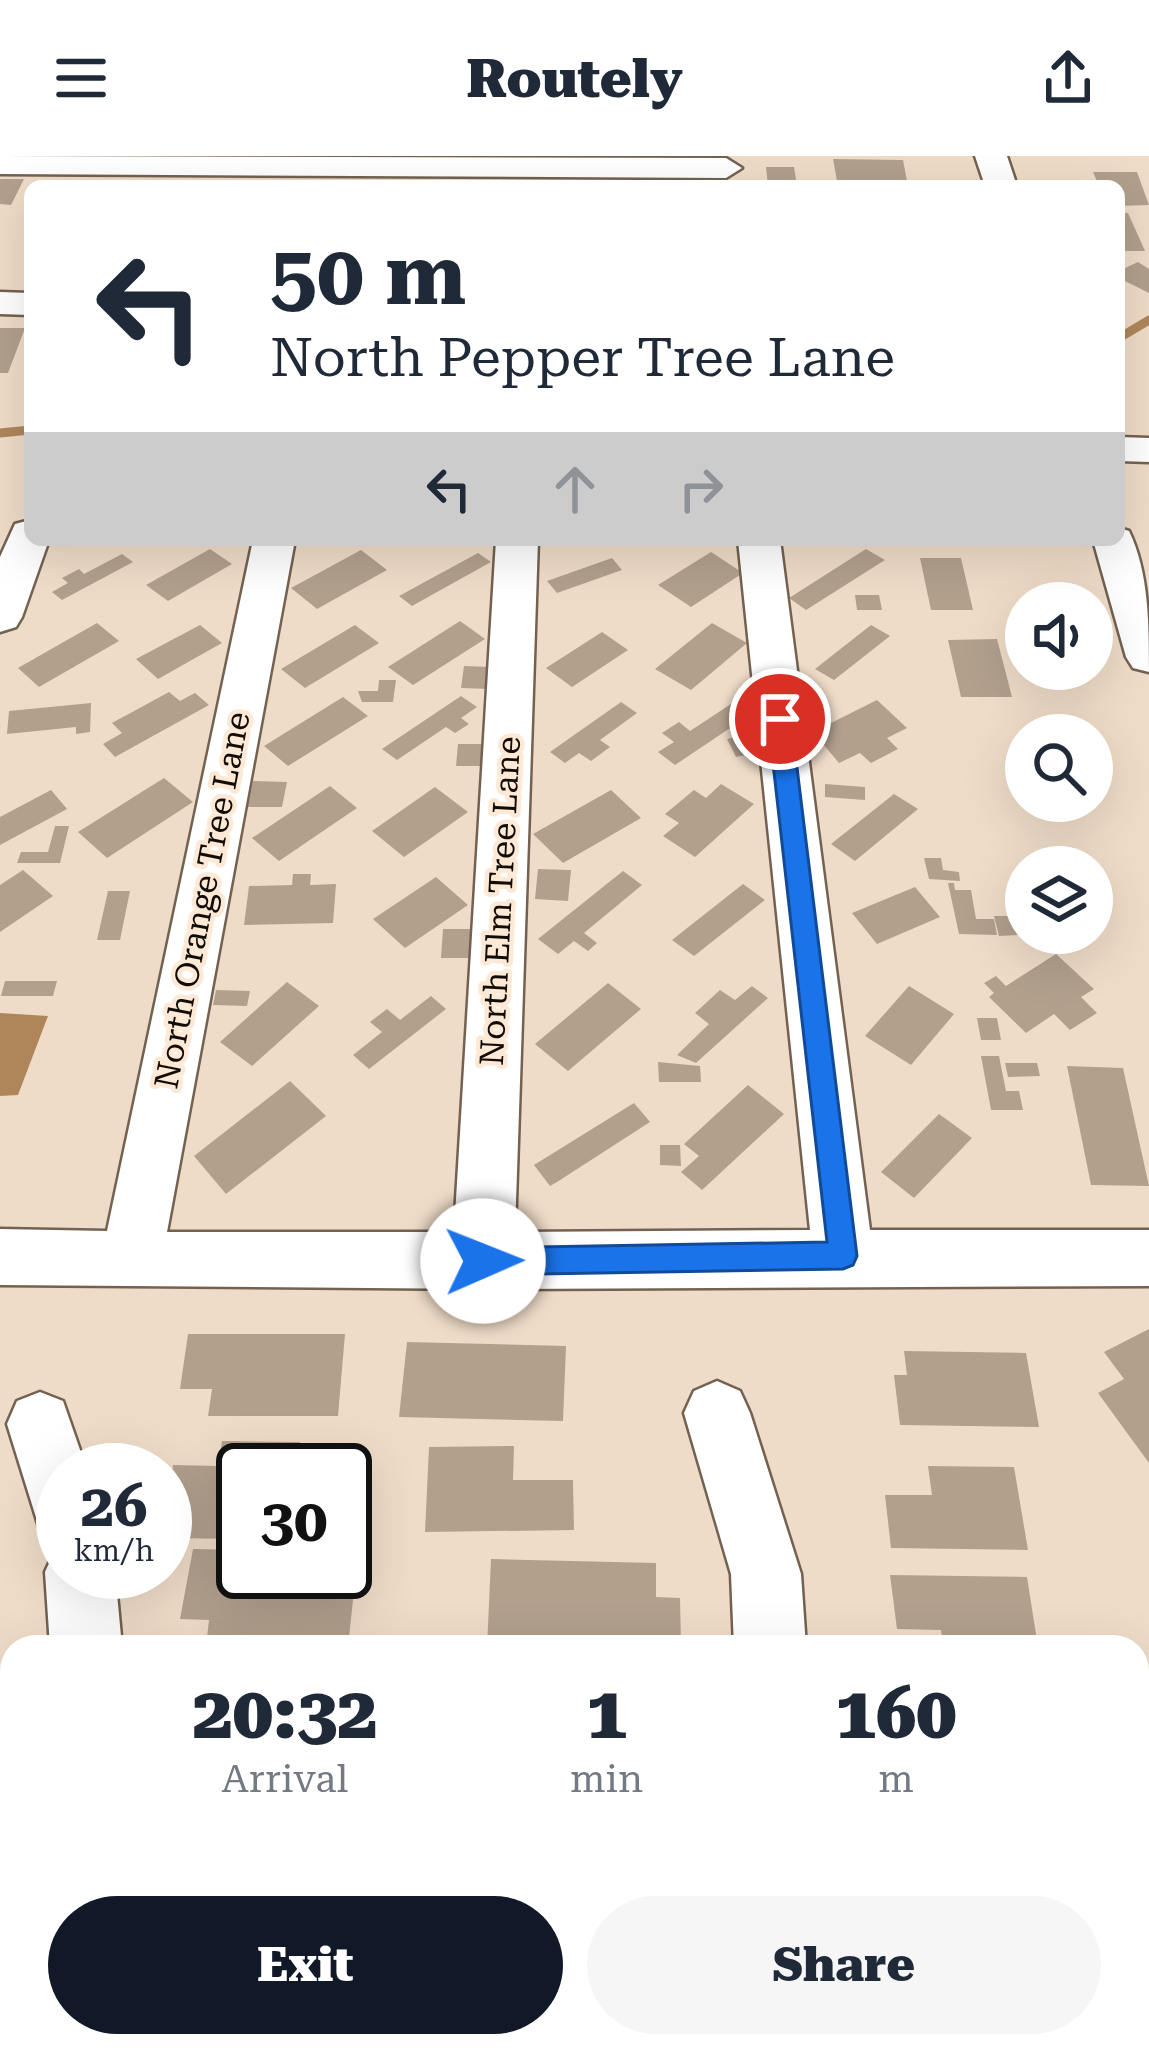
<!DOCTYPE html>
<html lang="en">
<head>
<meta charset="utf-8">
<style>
  body { margin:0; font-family:"Roboto Serif",serif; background:#f6f6f7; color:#1f2937; height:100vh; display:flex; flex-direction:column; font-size:45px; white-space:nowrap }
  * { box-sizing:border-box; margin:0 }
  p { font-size:39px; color:#747a83 }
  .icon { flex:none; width:66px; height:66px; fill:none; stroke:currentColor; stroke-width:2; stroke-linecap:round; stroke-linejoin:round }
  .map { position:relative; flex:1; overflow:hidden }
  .sheet { position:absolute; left:0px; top:1479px; width:1149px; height:423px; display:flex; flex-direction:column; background:#fff; border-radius:36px 36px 0 0; box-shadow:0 12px 48px #0002 }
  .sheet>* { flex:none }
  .banner { position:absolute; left:24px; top:24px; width:1101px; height:366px; border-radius:18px; box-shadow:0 12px 48px #0002; background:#fff; color:#1f2937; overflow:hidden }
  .fabs { position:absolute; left:1005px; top:426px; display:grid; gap:24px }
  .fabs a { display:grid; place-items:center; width:108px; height:108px; border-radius:50%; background:#fff; box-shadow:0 12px 48px #0002; font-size:60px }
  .speed { position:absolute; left:36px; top:1287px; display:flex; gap:24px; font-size:60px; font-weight:700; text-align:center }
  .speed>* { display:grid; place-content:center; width:156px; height:156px; border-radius:50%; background:#fff; box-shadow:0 12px 48px #0002; line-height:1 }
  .speed small { font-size:30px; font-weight:400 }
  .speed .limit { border:6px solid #111; border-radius:18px; background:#fff; color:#111 }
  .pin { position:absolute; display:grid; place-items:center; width:102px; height:102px; color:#fff; margin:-51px; border:6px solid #fff; border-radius:50%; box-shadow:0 3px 12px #0007 }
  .me { position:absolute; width:132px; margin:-66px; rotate:89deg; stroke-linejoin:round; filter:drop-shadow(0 0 9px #0008) }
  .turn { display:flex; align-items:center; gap:42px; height:252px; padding:0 48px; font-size:54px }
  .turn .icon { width:156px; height:156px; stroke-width:2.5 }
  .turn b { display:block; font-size:84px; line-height:102px }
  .lanes { display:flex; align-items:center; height:114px; padding:0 48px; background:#0003; justify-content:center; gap:60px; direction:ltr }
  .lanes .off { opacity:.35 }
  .eta { display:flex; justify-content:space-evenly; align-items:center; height:204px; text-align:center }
  .eta b { font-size:72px; font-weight:800; line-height:84px }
  .button { display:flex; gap:24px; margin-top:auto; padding:24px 48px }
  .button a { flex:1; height:138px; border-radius:72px; background:#111827; color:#fff; font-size:48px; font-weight:800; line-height:138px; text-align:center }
  .button a+a { background:#f6f6f7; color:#1f2937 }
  header { display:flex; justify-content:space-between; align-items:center; height:156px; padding:0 48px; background:#fff; font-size:54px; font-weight:800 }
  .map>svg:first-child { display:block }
  .water { fill:#af865a }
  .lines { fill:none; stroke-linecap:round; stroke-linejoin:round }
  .stream { stroke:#af865a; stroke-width:9 }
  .building { fill:#b2a08d }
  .minor-casing { stroke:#736251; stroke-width:5 }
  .minor { fill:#fff; fill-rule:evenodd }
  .route { fill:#1a73e8; stroke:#114b97; stroke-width:3 }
  .labels { text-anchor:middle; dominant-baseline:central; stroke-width:9; stroke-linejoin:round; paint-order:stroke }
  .street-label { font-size:33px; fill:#120c06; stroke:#fde9d5 }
</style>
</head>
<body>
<header><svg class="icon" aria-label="menu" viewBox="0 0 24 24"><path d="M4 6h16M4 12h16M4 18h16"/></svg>Routely<svg class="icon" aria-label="share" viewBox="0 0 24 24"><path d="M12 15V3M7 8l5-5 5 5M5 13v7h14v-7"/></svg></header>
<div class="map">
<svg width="1149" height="1901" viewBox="0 0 1149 1901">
  <rect width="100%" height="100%" fill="#efdcc8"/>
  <!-- water -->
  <path class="water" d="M0,857L48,860L18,939L0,940Z"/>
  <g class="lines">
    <!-- stream -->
    <g class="stream">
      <path d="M1119,182L1149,164"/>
      <path d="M0,277L30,274"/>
    </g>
  </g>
  <!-- building -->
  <g class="building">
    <path d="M833,3L903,4L908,30L837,25Z"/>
    <path d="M766,11H794L797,30H768Z"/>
    <path d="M1093,16H1137L1149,49L1119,50V30H1099Z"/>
    <path d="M0,23H24L11,49L0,48Z"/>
    <path d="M1119,57H1128L1145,95H1119Z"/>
    <path d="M1138,106L1149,113V137L1119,122V115Z"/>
    <path d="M0,172H25L8,217H0Z"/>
    <path d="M210,393L232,408L168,445L146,429Z"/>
    <path d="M866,393L885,404L806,454L789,442Z"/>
    <path d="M361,394L387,414L317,453L291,432Z"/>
    <path d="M711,396L743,417L691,451L658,429Z"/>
    <path d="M478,397L491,406L412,450L399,440Z"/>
    <path d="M122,398L133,406L62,444L52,436L68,427L62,422L79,413L84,418Z"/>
    <path d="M612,402L622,414L557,437L547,425Z"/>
    <path d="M920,402H961L973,454H931Z"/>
    <path d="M855,439H879L882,454H857Z"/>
    <path d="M460,465L485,483L413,529L388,511Z"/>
    <path d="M97,467L119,485L39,531L18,512Z"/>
    <path d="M712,467L747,487L691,534L655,513Z"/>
    <path d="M200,469L222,487L158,523L136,503Z"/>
    <path d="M355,469L379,487L305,532L281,513Z"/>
    <path d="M871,469L890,480L834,524L815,513Z"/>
    <path d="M602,476L628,494L572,531L546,512Z"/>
    <path d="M997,483L1012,541H961L948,484Z"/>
    <path d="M464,510L492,511L489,533L461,532Z"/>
    <path d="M379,524H396L393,546H362L358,535H378Z"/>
    <path d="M169,536L180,545L195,537L209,549L115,601L103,588L122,577L112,567Z"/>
    <path d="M461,540L477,551L461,562L469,568L455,577L446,571L397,604L382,593Z"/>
    <path d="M343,541L368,560L288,610L264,590Z"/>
    <path d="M737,544L754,556L675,609L658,596L674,586L662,577L679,566L690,575Z"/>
    <path d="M877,544L907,572L887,582L898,593L871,607L860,597L839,607L813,576Z"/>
    <path d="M621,546L637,557L600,584L610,591L591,605L579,597L565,607L550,596Z"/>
    <path d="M91,547L90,576L76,578V571L7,578L9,555Z"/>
    <path d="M751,578L760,596L736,601L727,583Z"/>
    <path d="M458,588H488L487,610H456Z"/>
    <path d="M164,622L193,646L107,702L78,676Z"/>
    <path d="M253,625L287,626L282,651H248Z"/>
    <path d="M721,628L754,648L695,701L663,680L679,667L665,658L694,634L706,642Z"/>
    <path d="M825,628L865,631V644L825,641Z"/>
    <path d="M330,630L357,652L279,705L252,682Z"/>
    <path d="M435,631L468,656L404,701L372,675Z"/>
    <path d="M51,634L67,653L0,689V661Z"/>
    <path d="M611,634L641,662L563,707L533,678Z"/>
    <path d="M894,638L918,653L855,705L831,688Z"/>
    <path d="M55,670H69L60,707H17L21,696H48Z"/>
    <path d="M924,702H941L943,714L959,716L960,725L929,723Z"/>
    <path d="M538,713L571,714L568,745L535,743Z"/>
    <path d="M23,714L53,740L0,776V729Z"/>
    <path d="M623,715L642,729L584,777L597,787L588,795L574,785L558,798L538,783Z"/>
    <path d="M293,718H311L310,729L336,728L333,767L244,769L249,730L292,729Z"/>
    <path d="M436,721L468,749L405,792L373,763Z"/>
    <path d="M948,727H954L955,734H971L976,763H994L997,779L959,778Z"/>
    <path d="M743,728L765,744L694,800L672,784Z"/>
    <path d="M915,731L940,761L877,788L852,757Z"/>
    <path d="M108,735H130L120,784H97Z"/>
    <path d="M994,760H1014L1019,779L999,780Z"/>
    <path d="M443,773H476L475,802H441Z"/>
    <path d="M1056,798L1094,833L1081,841L1097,857L1070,874L1054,858L1026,877L989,841L994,837L984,827L996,820L1006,830Z"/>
    <path d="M5,825H57L53,840H1Z"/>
    <path d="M287,826L319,850L252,910L220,886Z"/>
    <path d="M608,827L641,853L568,915L535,888Z"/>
    <path d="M752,830L768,842L696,907L677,899L709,868L695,857L720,834L735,844Z"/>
    <path d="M909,830L954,858L911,909L865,880Z"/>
    <path d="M216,834L250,835L247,850L213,849Z"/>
    <path d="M431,840L446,853L369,913L353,899L382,876L370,866L387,853L400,864Z"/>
    <path d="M977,862H997L1001,884H981Z"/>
    <path d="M981,900H999L1006,935H1019L1023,954H991Z"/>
    <path d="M658,906L700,910L701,926H659Z"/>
    <path d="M1005,907H1037L1040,920L1008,921Z"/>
    <path d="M1067,910L1123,912L1149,1030L1091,1029Z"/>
    <path d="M290,925L326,960L226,1038L194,1000Z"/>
    <path d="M748,929L784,958L702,1034L681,1016L699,1000L684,988Z"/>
    <path d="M634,947L650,966L557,1026L550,1030L534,1009Z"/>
    <path d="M939,958L972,982L914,1042L881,1016Z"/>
    <path d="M660,989H680L681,1010L660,1009Z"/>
    <path d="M1149,1173V1307L1098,1237L1124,1223L1104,1196Z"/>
    <path d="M188,1178H345L338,1260H208L212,1233H180Z"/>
    <path d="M407,1186L566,1190L563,1265L399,1261Z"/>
    <path d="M904,1195L1026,1197L1039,1271L900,1269L894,1219H907Z"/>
    <path d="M222,1285L300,1286L296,1314H243V1383L165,1382L173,1309L218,1310Z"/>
    <path d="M514,1290L513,1324H573L574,1374L425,1376L429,1291Z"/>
    <path d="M928,1310L1014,1311L1028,1394L891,1392L885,1339H932Z"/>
    <path d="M193,1393L243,1394V1416H345V1397H358L348,1491H206L209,1464L180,1463Z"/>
    <path d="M491,1403L656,1407V1441L680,1442L681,1491H487Z"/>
    <path d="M890,1419L1027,1421L1038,1491H943L941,1474L897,1473Z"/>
    <path d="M1137,1835L1149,1836V1901L976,1898V1890H1137Z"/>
  </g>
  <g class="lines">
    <defs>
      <g id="minor">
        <path d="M0,0L726,2L742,12L726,22L0,18Z"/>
        <path d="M975,0H1007L1017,30H985Z"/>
        <path d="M0,136L30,137V159L0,158Z"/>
        <path d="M1119,281L1149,282V306L1119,305Z"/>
        <path d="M30,364V384H49L22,461L16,471L0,476V401L15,368Z"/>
        <path d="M1119,372L1129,375C1149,416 1149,469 1149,516L1133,512L1126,501L1093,384H1119Z"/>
        <path d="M253,384H295L167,1076H454L496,384H538L515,1076L810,1074L738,384H780L870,1074H1149V1130L483,1133L0,1129V1073L107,1075Z"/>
        <path d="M717,1225L740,1235L750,1257L801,1418L806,1491H734L731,1418L684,1257L694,1235Z"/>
        <path d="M40,1236L63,1245L87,1314H63V1381L39,1371L7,1268L17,1245Z"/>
        <path d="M63,1388V1416H115L122,1491H50L45,1416L56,1392Z"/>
        <path d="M12,1850V1890H56L54,1901H0V1855Z"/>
        <path d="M702,1890H788L783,1901H697Z"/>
      </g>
    </defs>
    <!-- minor casing -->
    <use href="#minor" class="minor-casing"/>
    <!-- minor -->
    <use href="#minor" class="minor"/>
  </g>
  <!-- route -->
  <path class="route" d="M780,555L791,563L857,1100L853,1109L843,1113L483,1119L472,1115L468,1105L472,1096L483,1092L827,1086L768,563Z"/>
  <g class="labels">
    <!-- street labels -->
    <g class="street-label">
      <text transform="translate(202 744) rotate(-79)">North Orange Tree Lane</text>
      <text transform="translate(500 745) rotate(-87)">North Elm Tree Lane</text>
    </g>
  </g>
</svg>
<div class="fabs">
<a><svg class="icon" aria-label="sound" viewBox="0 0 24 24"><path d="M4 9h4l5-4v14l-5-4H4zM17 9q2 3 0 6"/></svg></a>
<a><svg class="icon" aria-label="search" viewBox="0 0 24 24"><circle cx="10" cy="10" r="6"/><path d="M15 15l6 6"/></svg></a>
<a><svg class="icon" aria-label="layers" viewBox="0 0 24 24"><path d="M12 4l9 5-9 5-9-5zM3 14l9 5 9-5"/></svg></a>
</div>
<div class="speed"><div>26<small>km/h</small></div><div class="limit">30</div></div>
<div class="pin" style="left:780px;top:563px;background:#d93025"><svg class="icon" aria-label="arrive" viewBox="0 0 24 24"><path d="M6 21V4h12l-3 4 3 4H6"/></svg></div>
<svg class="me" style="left:483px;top:1105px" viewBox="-20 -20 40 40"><circle r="19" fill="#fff"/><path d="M0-13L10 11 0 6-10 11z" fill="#1a73e8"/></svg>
<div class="banner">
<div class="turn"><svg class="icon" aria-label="left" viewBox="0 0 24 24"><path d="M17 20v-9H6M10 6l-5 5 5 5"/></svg><div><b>50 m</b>North Pepper Tree Lane</div></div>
<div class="lanes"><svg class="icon" aria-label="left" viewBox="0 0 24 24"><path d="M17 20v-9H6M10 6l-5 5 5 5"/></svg><svg class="icon off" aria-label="ahead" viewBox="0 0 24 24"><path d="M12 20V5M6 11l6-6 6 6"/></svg><svg class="icon off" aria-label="right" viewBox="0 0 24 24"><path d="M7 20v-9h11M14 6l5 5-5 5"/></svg></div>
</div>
<section class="sheet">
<div class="eta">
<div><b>20:32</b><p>Arrival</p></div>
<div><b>1</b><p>min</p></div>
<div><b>160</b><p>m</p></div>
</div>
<div class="button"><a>Exit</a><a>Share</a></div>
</section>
</div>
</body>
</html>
